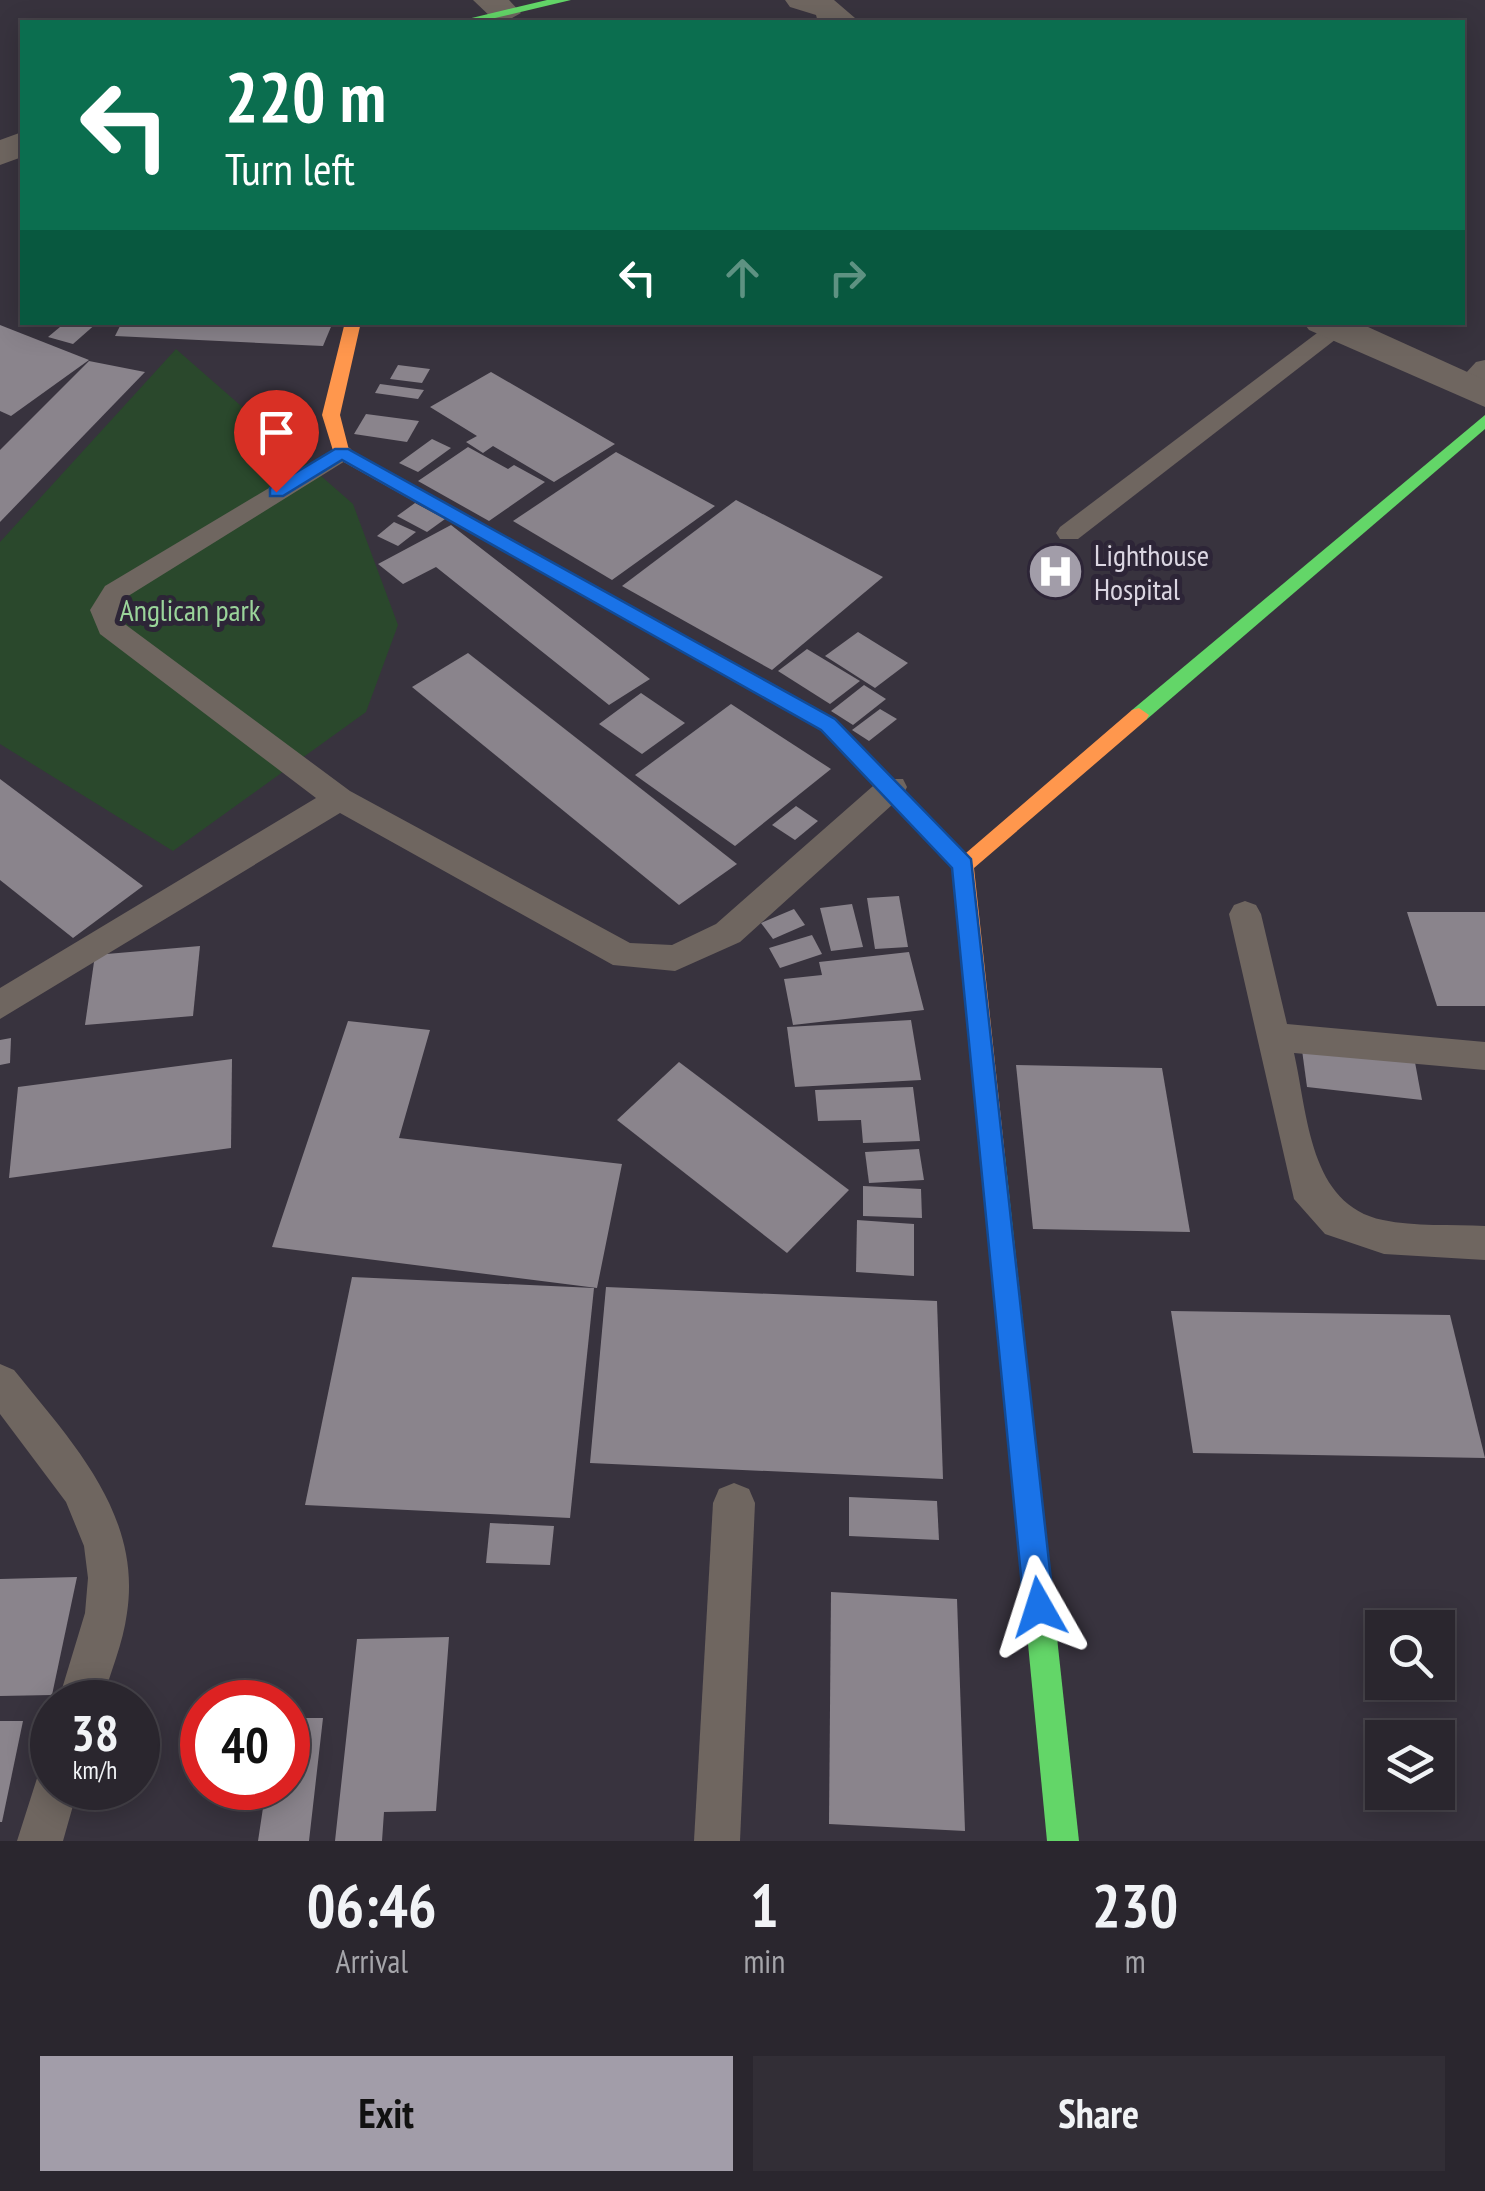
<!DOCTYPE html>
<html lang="en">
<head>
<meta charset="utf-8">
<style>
  body { margin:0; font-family:"PT Sans Narrow",sans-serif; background:#322e36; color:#f1f3f6; height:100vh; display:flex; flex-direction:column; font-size:38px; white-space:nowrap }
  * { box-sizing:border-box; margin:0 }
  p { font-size:32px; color:#a5a5aa }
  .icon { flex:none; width:55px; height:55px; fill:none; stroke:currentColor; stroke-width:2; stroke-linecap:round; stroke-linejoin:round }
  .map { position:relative; height:1841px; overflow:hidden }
  .panel { display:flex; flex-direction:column; background:#2a262e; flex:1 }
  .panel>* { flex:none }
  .banner { position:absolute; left:20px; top:20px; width:1445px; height:305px; border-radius:0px; box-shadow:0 5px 25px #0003,0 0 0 2px #46434a; background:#0b6e4f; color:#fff; overflow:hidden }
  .fabs { position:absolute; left:1365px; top:1610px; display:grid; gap:20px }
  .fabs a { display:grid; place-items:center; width:90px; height:90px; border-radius:0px; background:#2a262e; box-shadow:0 5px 25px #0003,0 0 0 2px #46434a; font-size:50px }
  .speed { position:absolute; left:30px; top:1680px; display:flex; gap:20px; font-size:50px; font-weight:700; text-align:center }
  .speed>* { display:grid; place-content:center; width:130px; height:130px; border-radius:50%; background:#2a262e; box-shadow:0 5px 25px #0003,0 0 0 2px #46434a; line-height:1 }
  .speed small { font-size:25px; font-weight:400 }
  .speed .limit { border:15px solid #d22; background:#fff; color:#111 }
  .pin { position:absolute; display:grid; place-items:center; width:85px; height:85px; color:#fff; margin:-102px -42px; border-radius:50% 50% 50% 0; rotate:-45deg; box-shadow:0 0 10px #0007 }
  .pin .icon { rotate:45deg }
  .me { position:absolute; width:110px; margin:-55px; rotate:354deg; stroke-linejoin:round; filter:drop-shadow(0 0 8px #0008) }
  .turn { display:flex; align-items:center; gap:35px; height:210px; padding:0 40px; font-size:45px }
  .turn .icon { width:130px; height:130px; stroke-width:2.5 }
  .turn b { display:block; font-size:70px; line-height:85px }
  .lanes { display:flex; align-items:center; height:95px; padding:0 40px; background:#0003; justify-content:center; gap:50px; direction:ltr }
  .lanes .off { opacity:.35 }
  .eta { display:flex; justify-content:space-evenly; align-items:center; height:170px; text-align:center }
  .eta b { font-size:60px; font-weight:600; line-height:70px }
  .action { display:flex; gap:20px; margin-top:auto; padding:20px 40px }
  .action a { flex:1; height:115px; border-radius:0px; background:#a29da9; color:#111; font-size:40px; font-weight:600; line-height:115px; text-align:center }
  .action a+a { background:#322e36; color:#f1f3f6 }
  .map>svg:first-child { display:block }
  .green { fill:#2a482c }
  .building { fill:#8a848c }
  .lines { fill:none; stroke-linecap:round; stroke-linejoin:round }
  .lane { fill:#6f6660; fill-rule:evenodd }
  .street { fill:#6f6660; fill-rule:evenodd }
  .fast { fill:#63d668; fill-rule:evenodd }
  .slow { fill:#ff974d; fill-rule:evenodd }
  .route { fill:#1a73e8; stroke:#114b97; stroke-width:2.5 }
  .labels { text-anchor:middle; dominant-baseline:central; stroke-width:10; stroke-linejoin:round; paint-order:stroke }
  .poi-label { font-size:30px; fill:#dbd6e2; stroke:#2d2537; text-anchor:start }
  .park-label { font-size:30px; fill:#9ad49a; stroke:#2d2537 }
</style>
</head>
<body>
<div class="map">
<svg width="1485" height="1841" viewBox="0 0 1485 1841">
  <rect width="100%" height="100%" fill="#38333e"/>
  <!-- green -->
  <path class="green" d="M176,349L353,504L398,625L366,712L173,851L0,744V542Z"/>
  <!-- building -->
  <g class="building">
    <path d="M66,322H98L73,344L48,337Z"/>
    <path d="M122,322H333L323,346L115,336Z"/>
    <path d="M0,325L89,360L11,416L0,411Z"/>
    <path d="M89,361L145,372L0,522V450Z"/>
    <path d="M398,365L430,369L422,383L390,379Z"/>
    <path d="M491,372L615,444L554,482L493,446L483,453L466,442L477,436L430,407Z"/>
    <path d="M380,384L424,390L418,399L375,393Z"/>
    <path d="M366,414L419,421L407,442L354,434Z"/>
    <path d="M432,439L451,448L418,472L399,463Z"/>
    <path d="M468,447L508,469L514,465L545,482L489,521L418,481Z"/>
    <path d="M616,452L715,506L612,580L513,521Z"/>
    <path d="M736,500L883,577L772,670L622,586Z"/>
    <path d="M415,503L445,519L427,532L397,516Z"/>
    <path d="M394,522L416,532L398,546L377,536Z"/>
    <path d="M451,525L650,679L609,705L436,567L403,584L378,564Z"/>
    <path d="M858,632L908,663L875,688L825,656Z"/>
    <path d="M807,649L860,681L830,704L778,671Z"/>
    <path d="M468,653L737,864L679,905L412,687Z"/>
    <path d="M864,685L886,699L853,725L831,711Z"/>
    <path d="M641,693L685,723L642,754L599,724Z"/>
    <path d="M731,704L831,769L735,846L635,775Z"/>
    <path d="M880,709L897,719L869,741L852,730Z"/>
    <path d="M0,779L143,886L73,938L0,880Z"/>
    <path d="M796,806L818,821L795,840L772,825Z"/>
    <path d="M899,896L908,947L875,949L867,898Z"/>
    <path d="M852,904L863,947L831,951L820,908Z"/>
    <path d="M794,909L805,925L773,939L761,923Z"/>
    <path d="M1407,912H1485V1006H1437Z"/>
    <path d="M812,935L822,954L780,968L769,948Z"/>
    <path d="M200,946L193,1016L85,1025L95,955Z"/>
    <path d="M909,952L924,1010L793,1025L784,979L822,975L819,962Z"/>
    <path d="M911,1020L921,1080L795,1087L787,1027Z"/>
    <path d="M348,1021L430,1030L399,1138L622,1164L597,1288L272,1247Z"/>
    <path d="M11,1038L10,1063L0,1065V1040Z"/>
    <path d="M1302,1050L1414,1057L1422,1100L1307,1087Z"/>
    <path d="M232,1059L231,1148L9,1178L18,1087Z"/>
    <path d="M679,1062L849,1190L787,1253L617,1120Z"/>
    <path d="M1016,1065L1162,1068L1190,1232L1033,1229Z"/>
    <path d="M913,1087L920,1141L863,1143L861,1120L818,1121L815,1090Z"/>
    <path d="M919,1149L924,1180L869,1183L865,1152Z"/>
    <path d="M863,1186L921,1189L922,1218L863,1216Z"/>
    <path d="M857,1220L914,1224V1276L856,1272Z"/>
    <path d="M352,1277L594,1288L570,1518L305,1505Z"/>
    <path d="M606,1287L937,1301L943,1479L590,1463Z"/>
    <path d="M1171,1311L1450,1315L1485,1458L1193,1453Z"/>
    <path d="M849,1497L937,1501L939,1540L849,1536Z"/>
    <path d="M490,1523L554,1526L550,1565L486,1563Z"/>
    <path d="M77,1577L52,1695L0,1696V1579Z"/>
    <path d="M831,1592L957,1599L965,1831L829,1824Z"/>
    <path d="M449,1637L436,1811L384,1812L382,1841H335L357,1639Z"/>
    <path d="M288,1718H323L309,1841H258L266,1788H288Z"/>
    <path d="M0,1721H23L2,1822H0Z"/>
  </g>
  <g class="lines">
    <!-- lane -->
    <g class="lane">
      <path d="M1329,324H1345L1349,329L1078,539H1060L1056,533L1060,527Z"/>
      <path d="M1485,360V381L1475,391H1457L1454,386L1476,362Z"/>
      <path d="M341,445L350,448L354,453L350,458L125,598L118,610L122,622L350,791L630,943L672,945L716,924L881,779H903L907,787L903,795L740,942L675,971L613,965L340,813L0,1019V988L316,798L100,634L90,610L105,586Z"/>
      <path d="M1245,901L1256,905L1261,914L1287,1024L1485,1042V1070L1294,1053C1308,1115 1309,1205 1383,1220C1415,1227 1452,1224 1485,1226V1260L1384,1254L1325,1234L1294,1199L1229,914L1234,905Z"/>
      <path d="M0,1364L14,1370C71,1441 142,1514 127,1613C123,1644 110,1673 102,1702H58L85,1613L88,1578L84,1546L66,1502L0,1414Z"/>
      <path d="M734,1483L749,1489L755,1503L740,1841H694L713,1503L719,1489Z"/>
      <path d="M52,1766V1788H78L63,1841H17L39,1772Z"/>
    </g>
    <!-- street -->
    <g class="street">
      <path d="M473,0H509L521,13L505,22L494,20Z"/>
      <path d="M785,0H834L855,18L852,22H818L816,15L790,7Z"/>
      <path d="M22,132V157L0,165V140Z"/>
      <path d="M1303,322H1357L1485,380V407L1309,330Z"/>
    </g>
    <!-- fast -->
    <g class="fast">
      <path d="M547,0H571L478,22H455Z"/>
      <path d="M1485,415V429L1146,720H1132L1129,715L1132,710Z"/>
      <path d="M693,642L835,719L971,859L974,865L971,871H955L821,729L686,654L683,649Z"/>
      <path d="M993,1145L1002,1148L1005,1156L1079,1841H1047L981,1156L984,1148Z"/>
    </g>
    <!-- slow -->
    <g class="slow">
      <path d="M345,322H361L340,415L349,450L700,644L703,649L700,654H686L335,457L322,415Z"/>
      <path d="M1139,708L1149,715L1146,720L974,868L1005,1156L1002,1164L993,1167L984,1164L981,1156L952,865L1132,710Z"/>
    </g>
  </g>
  <!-- route -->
  <path class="route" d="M335,449H348L835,719L971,859L1054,1607L1049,1617L1039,1622L1028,1617L1024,1607L952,868L821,730L342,460L283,496H270V488Z"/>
  <!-- icons -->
  <defs>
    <symbol id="hospital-disc" viewBox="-11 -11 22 22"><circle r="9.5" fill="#a29da9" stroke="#2d2537"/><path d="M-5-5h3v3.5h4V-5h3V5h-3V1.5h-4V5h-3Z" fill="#fff"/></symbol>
  </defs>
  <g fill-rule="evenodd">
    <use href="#hospital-disc" x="1024" y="540" width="63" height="63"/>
  </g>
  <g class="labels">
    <!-- poi labels -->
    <g class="poi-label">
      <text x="1094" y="554">Lighthouse<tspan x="1094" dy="34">Hospital</tspan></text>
    </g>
    <!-- park labels -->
    <g class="park-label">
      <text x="190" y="609">Anglican park</text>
    </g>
  </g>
</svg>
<div class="fabs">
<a><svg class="icon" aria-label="search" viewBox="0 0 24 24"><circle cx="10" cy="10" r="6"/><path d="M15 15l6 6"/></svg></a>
<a><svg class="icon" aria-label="layers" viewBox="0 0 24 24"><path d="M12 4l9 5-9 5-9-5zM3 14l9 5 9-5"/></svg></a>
</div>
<div class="speed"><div>38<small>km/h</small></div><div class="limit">40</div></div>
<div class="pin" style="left:276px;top:492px;background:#d93025"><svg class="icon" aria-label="arrive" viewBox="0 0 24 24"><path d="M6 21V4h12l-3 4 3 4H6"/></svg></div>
<svg class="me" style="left:1039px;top:1607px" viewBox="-20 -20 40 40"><path d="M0-17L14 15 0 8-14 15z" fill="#1a73e8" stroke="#fff" stroke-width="4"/></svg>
<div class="banner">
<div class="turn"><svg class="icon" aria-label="left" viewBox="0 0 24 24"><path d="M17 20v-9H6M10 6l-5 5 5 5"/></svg><div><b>220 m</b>Turn left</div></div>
<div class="lanes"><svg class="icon" aria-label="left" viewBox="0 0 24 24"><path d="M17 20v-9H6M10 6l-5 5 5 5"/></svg><svg class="icon off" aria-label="ahead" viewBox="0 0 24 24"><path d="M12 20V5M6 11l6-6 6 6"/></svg><svg class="icon off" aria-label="right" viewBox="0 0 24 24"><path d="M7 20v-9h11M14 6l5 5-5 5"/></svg></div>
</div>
</div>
<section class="panel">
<div class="eta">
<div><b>06:46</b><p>Arrival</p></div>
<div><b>1</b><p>min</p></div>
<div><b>230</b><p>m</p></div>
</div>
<div class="action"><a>Exit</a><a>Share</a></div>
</section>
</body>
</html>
